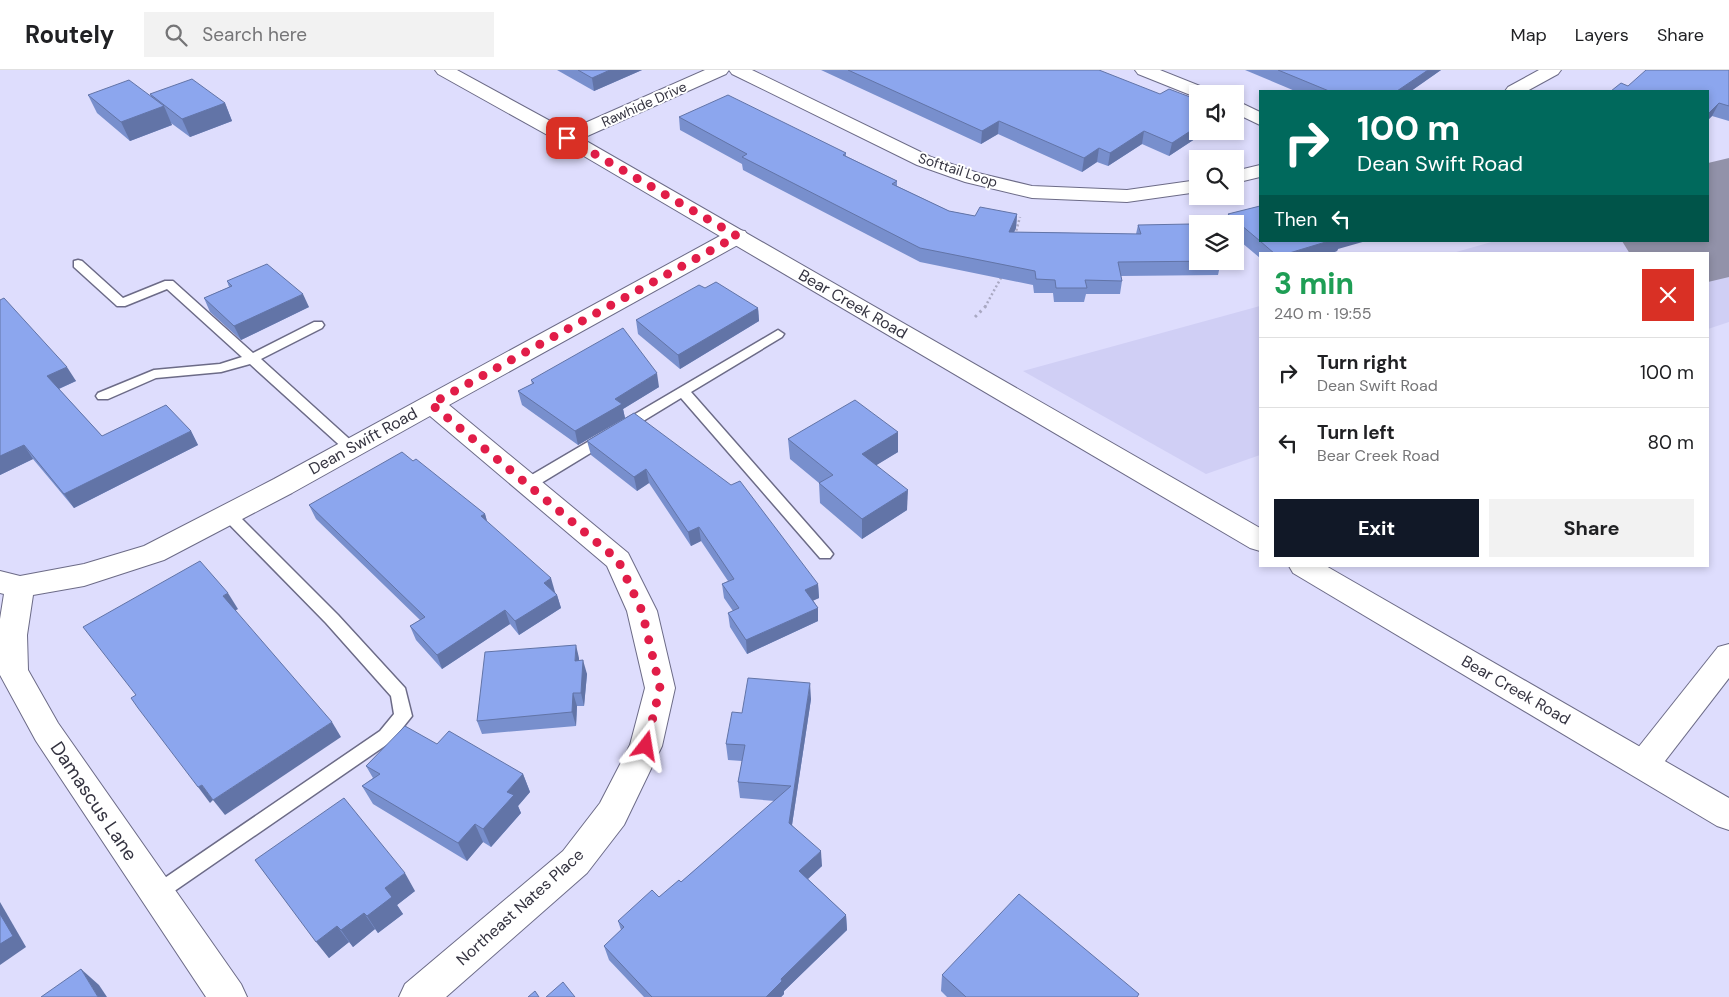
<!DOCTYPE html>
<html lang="en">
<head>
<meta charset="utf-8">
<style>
  body { margin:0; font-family:"DM Sans",sans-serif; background:#f2f2f2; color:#202124; height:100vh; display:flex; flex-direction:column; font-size:19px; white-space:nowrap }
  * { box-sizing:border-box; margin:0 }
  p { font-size:16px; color:#757577 }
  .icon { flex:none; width:28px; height:28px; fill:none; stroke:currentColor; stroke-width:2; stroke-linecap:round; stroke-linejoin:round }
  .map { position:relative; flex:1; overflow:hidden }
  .side { position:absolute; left:1259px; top:182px; width:450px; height:315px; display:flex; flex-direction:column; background:#fff; border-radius:0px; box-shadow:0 2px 8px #0003 }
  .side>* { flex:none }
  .hud { position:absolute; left:1259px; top:20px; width:450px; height:152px; border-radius:0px; box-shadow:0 2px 8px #0003; background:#00695c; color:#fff; overflow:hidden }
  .fabs { position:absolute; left:1189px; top:15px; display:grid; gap:10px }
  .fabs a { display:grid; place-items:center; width:55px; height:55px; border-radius:0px; background:#fff; box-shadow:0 2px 8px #0003; font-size:25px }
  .pin { position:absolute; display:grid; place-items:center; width:42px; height:42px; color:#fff; margin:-21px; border-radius:10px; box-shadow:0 2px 8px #0006 }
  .me { position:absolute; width:55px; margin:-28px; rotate:14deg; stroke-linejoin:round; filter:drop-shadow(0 0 4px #0008) }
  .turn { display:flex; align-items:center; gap:18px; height:105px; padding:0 15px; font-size:22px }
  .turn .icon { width:65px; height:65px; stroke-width:2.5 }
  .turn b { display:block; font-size:35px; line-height:42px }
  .then { display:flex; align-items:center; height:48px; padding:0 15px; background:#0003; gap:10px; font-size:19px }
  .round { display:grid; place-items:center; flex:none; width:52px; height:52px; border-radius:0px; background:#f2f2f2 }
  .headline { display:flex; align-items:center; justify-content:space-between; height:85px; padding:0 15px }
  h1 { font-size:30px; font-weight:700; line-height:38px; color:#1e9e55 }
  .primary-button { display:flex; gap:10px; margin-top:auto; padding:10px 15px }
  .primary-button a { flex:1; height:58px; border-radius:0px; background:#111827; color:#fff; font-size:20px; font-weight:700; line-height:58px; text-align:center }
  .primary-button a+a { background:#f2f2f2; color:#202124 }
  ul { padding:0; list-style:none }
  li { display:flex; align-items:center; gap:15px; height:70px; padding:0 15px; border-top:1px solid #e0e0e0 }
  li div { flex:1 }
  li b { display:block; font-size:19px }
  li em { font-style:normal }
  header { display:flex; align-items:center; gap:30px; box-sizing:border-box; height:70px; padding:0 25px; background:#fff; border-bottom:1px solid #e0e0e0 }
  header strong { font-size:24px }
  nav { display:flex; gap:28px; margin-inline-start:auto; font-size:18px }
  .search { width:350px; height:45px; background:#f2f2f2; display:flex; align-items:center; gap:12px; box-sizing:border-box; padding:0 18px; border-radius:0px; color:#757577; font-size:19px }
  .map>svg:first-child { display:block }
  .built { fill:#d0cff5 }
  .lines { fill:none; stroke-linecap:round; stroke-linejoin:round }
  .runway { fill:#9292a9; fill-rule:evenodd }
  .lane-casing { stroke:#6c6b87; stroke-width:3 }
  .street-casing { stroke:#6c6b87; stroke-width:2 }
  .secondary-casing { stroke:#6c6b87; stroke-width:2 }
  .path-far1 { stroke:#a9a8c2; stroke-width:2.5; stroke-dasharray:2 2.5; stroke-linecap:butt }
  .path { stroke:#a9a8c2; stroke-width:3; stroke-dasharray:2.5 4; stroke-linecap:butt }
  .lane { fill:#fff; fill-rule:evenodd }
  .street { fill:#fff; fill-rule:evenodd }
  .secondary { fill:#fff; fill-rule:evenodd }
  .wall { fill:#788fcd }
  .shaded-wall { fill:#6274a7 }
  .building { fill:#8ca6ee; stroke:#6274a7 }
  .route { stroke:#e11d48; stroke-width:9; stroke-dasharray:0 16.2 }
  .labels { text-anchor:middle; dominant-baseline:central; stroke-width:4; stroke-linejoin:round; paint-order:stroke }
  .far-street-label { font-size:14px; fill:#343340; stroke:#fff }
  .street-label { font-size:16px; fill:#343340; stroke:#fff }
  .near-street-label { font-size:19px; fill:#343340; stroke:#fff }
</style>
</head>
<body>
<header>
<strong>Routely</strong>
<div class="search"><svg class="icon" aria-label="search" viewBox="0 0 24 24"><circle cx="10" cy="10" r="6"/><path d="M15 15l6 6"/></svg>Search here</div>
<nav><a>Map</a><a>Layers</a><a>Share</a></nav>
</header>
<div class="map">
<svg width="1729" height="927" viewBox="0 0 1729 927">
  <rect width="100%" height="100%" fill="#deddfd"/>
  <!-- built -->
  <g class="built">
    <path d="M1729,107V252L1708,259V184H1449L1495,171H1708V113Z"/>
    <path d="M1260,236V385L1206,404L1023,301Z"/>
  </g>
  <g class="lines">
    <!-- runway -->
    <path class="runway" d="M1729,88V207L1708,212V184H1630L1622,171H1708V93Z"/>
    <defs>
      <g id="lane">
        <path d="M78,190L82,191L123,228L165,211H173L253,283L314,252H322L324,255L322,258L261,289L356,375L358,378L356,381H346L250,294L221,302L156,308L108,329H98L96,326L98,323L154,300L220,294L242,287L167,219L125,236H117L74,197V191Z"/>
        <path d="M778,260L784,264L782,267L691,322L830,480L833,484L830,488H820L681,328L533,418H523L521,414L523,410Z"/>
        <path d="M229,440L234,441L338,545L405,618L412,646L392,671L157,833L150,830L147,824L150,818L380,661L394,644L391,626L326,553L224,449L222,445L224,441Z"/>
      </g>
      <g id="street">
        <path d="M705,0H729L726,4L574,72H560L557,68L560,64Z"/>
        <path d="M729,0H752L931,87L978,103L1032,116L1127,120L1198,110V122L1127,132L1032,128L965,112L917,95L732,4Z"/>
        <path d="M1135,0H1160L1210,20L1213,24H1198V28L1138,4Z"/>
        <path d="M1539,0H1561L1558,4L1527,21H1505L1508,17Z"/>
        <path d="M1235,30L1260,42V55L1235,43Z"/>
        <path d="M1260,95V107L1235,113V101Z"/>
        <path d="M737,160L745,161L748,166L745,171L449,335L628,483L657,541L675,618L662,676L624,755L587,803L446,927H399L405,914L563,781L600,733L630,675L645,618L627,541L607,496L430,346L292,423L164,490L84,516L33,525L27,565L28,600L58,653L241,914L247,927H206L36,671L0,605V549L4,524L0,523V501L20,506L84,494L144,476L274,409L729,161Z"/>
        <path d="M1729,574V608L1655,704L1644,708L1633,704L1628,694L1633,684L1718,577Z"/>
      </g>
      <g id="secondary">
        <path d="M435,0H457L574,64L1260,458V481L1250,478L560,72L438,4Z"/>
        <path d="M1289,496H1326L1729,728V760L1717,756L1293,503Z"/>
      </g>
    </defs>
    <!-- lane casing -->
    <use href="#lane" class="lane-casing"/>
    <!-- street casing -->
    <use href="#street" class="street-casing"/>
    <!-- secondary casing -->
    <use href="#secondary" class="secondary-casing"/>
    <!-- path-far1 -->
    <g class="path-far1">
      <path d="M1015,165L1020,147"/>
      <path d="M985,237L1002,206"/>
    </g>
    <!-- path -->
    <path class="path" d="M975,247L986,236"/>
    <!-- lane -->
    <use href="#lane" class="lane"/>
    <!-- street -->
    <use href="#street" class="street"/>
    <!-- secondary -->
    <use href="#secondary" class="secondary"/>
  </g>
  <!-- wall -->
  <g class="wall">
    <path d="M557,0H642L594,21Z"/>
    <path d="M821,0H1099L1198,61H1207L1169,86L1142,74L1108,96L1097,92L1082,102L998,64L981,74Z"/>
    <path d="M1245,0H1441L1411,21H1295Z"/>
    <path d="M1729,0V51L1712,46L1708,50V21L1628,16Z"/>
    <path d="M150,24L225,33L232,51L190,67L171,53L172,55L130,71L97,43L88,25L151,27Z"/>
    <path d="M679,47L846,83V86L897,111V116L949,141L975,146L1017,144L1016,158L1014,162L1136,164L1138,155L1221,191L1218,205L1121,206L1122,211L1120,224H1086L1084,232H1054L1053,223H1034L1033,215L920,192L743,100L742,94L680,60Z"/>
    <path d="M1228,144L1338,179L1337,181L1329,184H1260V188L1235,167V154H1226Z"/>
    <path d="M227,211L309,237L241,270L210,242L204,228L229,217Z"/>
    <path d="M705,218L758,238L759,251L680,299L638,264L636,250Z"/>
    <path d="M0,230L76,311L59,319L102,366L191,361L198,375L74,438L33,389L0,405Z"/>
    <path d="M531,310L659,317L623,339L625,348L578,375L522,335L518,321L532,314Z"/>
    <path d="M634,343L818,514L819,528L813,530L818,538V551L747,584L730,557L728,543L733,541L724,528L722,514L728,511L701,471L691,476L649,413L637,421L591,385L587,371Z"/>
    <path d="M898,362V382L876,395L907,440L862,469L820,433L819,413L790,389L788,369Z"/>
    <path d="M413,391L485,444L487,452L555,522L557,525L561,538L519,565L510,554L442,599L416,570L410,556L420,550L316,449L309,435Z"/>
    <path d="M579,588V591L587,604L584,636H577L576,656L482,664L477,651Z"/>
    <path d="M811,629L792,755L822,796L808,809L846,845L847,860L784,921V924L781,927H644L609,890L604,876L621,860L618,851L659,827L681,812L775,731L740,728L738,712L742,691L728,690L726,674L742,643Z"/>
    <path d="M437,674L523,704L530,722L518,736L521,743L491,777L483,772L467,791L373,734L362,716L373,708L366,696Z"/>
    <path d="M255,790L415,821L397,835L403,844L378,863L375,859L353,877L349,872L329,888Z"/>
    <path d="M942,905L1138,927H947L941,921Z"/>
  </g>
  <!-- shaded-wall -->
  <g class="shaded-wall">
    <path d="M610,0H642L594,21L592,8Z"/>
    <path d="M1428,0H1441L1411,21H1397Z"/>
    <path d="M225,33L232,51L190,67L182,49Z"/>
    <path d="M1719,33L1712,46L1708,50V44Z"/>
    <path d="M164,36L172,55L130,71L121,52Z"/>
    <path d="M999,51L998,64L981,74L982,61Z"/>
    <path d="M1198,56V61H1207L1169,86L1172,73Z"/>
    <path d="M1144,61L1142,74L1108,96L1110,83Z"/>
    <path d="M1099,78L1097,92L1082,102L1084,88Z"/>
    <path d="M1017,144L1016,158L1008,175L1009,162Z"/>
    <path d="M1329,171H1366L1338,179L1337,181L1329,184H1286Z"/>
    <path d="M303,224L309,237L241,270L234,256Z"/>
    <path d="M758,238L759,251L680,299L678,285Z"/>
    <path d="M67,297L76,311L56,320L47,306Z"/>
    <path d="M657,303L659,317L623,339L625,348L578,375L575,361L615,329Z"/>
    <path d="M191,361L198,375L74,438L64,424Z"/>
    <path d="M898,362V382L862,404V384Z"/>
    <path d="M24,375L33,389L0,405V386Z"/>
    <path d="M646,399L649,413L637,421L634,407Z"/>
    <path d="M908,420L907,440L862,469V449Z"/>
    <path d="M485,444L489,458L481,446Z"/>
    <path d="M699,457L701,471L691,476L688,462Z"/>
    <path d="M551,508L555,522L549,526L544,513Z"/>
    <path d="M818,514L819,528L806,534L805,520Z"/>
    <path d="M228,523L238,539L233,542L223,526Z"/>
    <path d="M557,525L561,538L519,565L515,551Z"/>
    <path d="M818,538V551L747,584L746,570Z"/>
    <path d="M505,540L510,554L442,599L437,585Z"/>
    <path d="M576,575L579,588V605L575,591Z"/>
    <path d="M583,590L587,604L584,636L581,623Z"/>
    <path d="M810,613L811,629L790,768L789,753Z"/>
    <path d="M573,623L577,636L576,656L572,642Z"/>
    <path d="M332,652L341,667L225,745L213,730Z"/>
    <path d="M523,704L530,722L518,736L521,743L491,777L483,759L507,722Z"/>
    <path d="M202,715L213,730L210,733L198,717Z"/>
    <path d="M475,754L483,772L467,791L458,773Z"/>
    <path d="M821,781L822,796L800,816L799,801Z"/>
    <path d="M405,803L415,821L397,835L403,844L378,863L367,846L385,818Z"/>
    <path d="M0,832L26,877L0,895Z"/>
    <path d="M364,843L375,859L353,877L341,860Z"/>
    <path d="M846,845L847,860L784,921V924L781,927H766L781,909Z"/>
    <path d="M337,856L349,872L329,888L316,872Z"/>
    <path d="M81,899L99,915L107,927H98Z"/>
  </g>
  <!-- building -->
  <g class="building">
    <path d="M578,0H610L592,8Z"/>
    <path d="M848,0H1099L1160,24L1169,19L1198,30V56L1172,73L1144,61L1110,83L1099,78L1084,88L999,51L982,61Z"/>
    <path d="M1278,0H1428L1397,21H1329Z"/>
    <path d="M1646,0H1729V36L1719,33L1708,44V21H1611L1621,13L1628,16Z"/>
    <path d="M192,9L225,33L182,49L150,24Z"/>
    <path d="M129,10L164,36L121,52L88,25Z"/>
    <path d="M728,25L846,83L843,85L897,111L892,114L949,141L975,146L980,137L1017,144L1009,162L1141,164L1138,155L1191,154L1205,150L1207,154H1198V191H1221L1118,192L1122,211L1085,210L1087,218H1056L1055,210L1036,209L1035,201L920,178L742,87L747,84L679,47Z"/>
    <path d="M1260,136V171L1228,144Z"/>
    <path d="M1260,171H1329L1286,184H1275Z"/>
    <path d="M267,194L303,224L234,256L204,228L232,216L227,211Z"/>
    <path d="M716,212L758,238L678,285L636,250L699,215L705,218Z"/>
    <path d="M4,228L67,297L47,306L102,366L166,335L191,361L64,424L24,375L0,386V230Z"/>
    <path d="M623,258L657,303L615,329L622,334L575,361L518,321L534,313L531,310Z"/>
    <path d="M855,330L898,362L862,384L908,420L862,449L819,413L833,405L788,369Z"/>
    <path d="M634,343L731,415L740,411L818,514L805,520L818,538L746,570L728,543L739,538L722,514L734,509L699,457L688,462L646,399L634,407L587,371Z"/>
    <path d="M402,382L413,391L416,389L485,444L481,446L551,508L544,513L557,525L515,551L505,540L437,585L410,556L425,547L309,435Z"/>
    <path d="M200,491L228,523L223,526L332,652L213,730L202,715L198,717L138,638L131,628L136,625L83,557Z"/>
    <path d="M576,575L575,591L583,590L581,623H573L572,642L477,651L485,582Z"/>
    <path d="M748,608L810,613L789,753L821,781L799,801L846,845L781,909L782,911L766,927H652L604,876L624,857L618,851L652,820L659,827L679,810L681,812L791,716L738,712L745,675L726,674L732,642L742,643Z"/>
    <path d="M405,656L437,674L449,661L523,704L507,722L514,725L483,759L475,754L458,773L362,716L380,704L366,696Z"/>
    <path d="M344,728L405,803L385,818L392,827L367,846L364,843L341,860L337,856L316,872L255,790Z"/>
    <path d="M1019,824L1139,924L1137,927H966L942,905Z"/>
    <path d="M0,844L13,866L0,874Z"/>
    <path d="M81,899L98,927H41Z"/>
    <path d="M563,912L575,927H546Z"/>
    <path d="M535,921L539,927H528Z"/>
  </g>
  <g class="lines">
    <!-- route -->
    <path class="route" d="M567,68L737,166L431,334L618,490L642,541L660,618L646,676"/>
  </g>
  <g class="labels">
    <!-- far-street labels -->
    <g class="far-street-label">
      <text transform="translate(644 34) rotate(-24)">Rawhide Drive</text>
      <text transform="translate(958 100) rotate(18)">Softtail Loop</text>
    </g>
    <!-- street labels -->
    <g class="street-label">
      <text transform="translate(853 234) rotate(30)">Bear Creek Road</text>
      <text transform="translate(363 371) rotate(-29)">Dean Swift Road</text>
      <text transform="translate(1516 620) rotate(30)">Bear Creek Road</text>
      <text transform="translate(520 837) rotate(-42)">Northeast Nates Place</text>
    </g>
    <!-- near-street labels -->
    <g class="near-street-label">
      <text transform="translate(94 731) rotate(56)">Damascus Lane</text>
    </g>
  </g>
</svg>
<div class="fabs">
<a><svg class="icon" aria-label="sound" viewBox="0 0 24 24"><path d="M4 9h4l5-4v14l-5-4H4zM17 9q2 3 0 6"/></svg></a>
<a><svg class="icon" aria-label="search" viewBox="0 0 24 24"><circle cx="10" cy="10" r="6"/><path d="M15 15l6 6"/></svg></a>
<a><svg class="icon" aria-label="layers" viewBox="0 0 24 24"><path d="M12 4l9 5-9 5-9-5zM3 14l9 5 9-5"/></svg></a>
</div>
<div class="pin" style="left:567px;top:68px;background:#d93025"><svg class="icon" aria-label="arrive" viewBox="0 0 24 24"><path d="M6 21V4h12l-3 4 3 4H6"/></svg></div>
<svg class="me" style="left:646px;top:676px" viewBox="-20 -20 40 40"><path d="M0-17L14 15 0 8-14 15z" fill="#e11d48" stroke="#fff" stroke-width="4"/></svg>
<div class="hud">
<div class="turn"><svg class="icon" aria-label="right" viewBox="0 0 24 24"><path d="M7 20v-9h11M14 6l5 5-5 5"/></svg><div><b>100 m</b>Dean Swift Road</div></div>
<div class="then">Then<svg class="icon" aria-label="left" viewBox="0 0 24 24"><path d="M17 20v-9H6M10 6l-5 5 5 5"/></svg></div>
</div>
<section class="side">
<div class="headline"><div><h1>3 min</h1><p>240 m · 19:55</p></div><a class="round" style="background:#d93025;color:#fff"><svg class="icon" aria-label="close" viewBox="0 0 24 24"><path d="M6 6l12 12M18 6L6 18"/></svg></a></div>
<ul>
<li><svg class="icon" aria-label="right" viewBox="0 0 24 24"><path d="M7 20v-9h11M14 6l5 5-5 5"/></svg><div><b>Turn right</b><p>Dean Swift Road</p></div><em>100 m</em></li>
<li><svg class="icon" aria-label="left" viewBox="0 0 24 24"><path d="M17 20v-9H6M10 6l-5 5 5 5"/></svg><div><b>Turn left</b><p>Bear Creek Road</p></div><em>80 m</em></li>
</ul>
<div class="primary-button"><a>Exit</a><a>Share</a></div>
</section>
</div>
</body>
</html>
